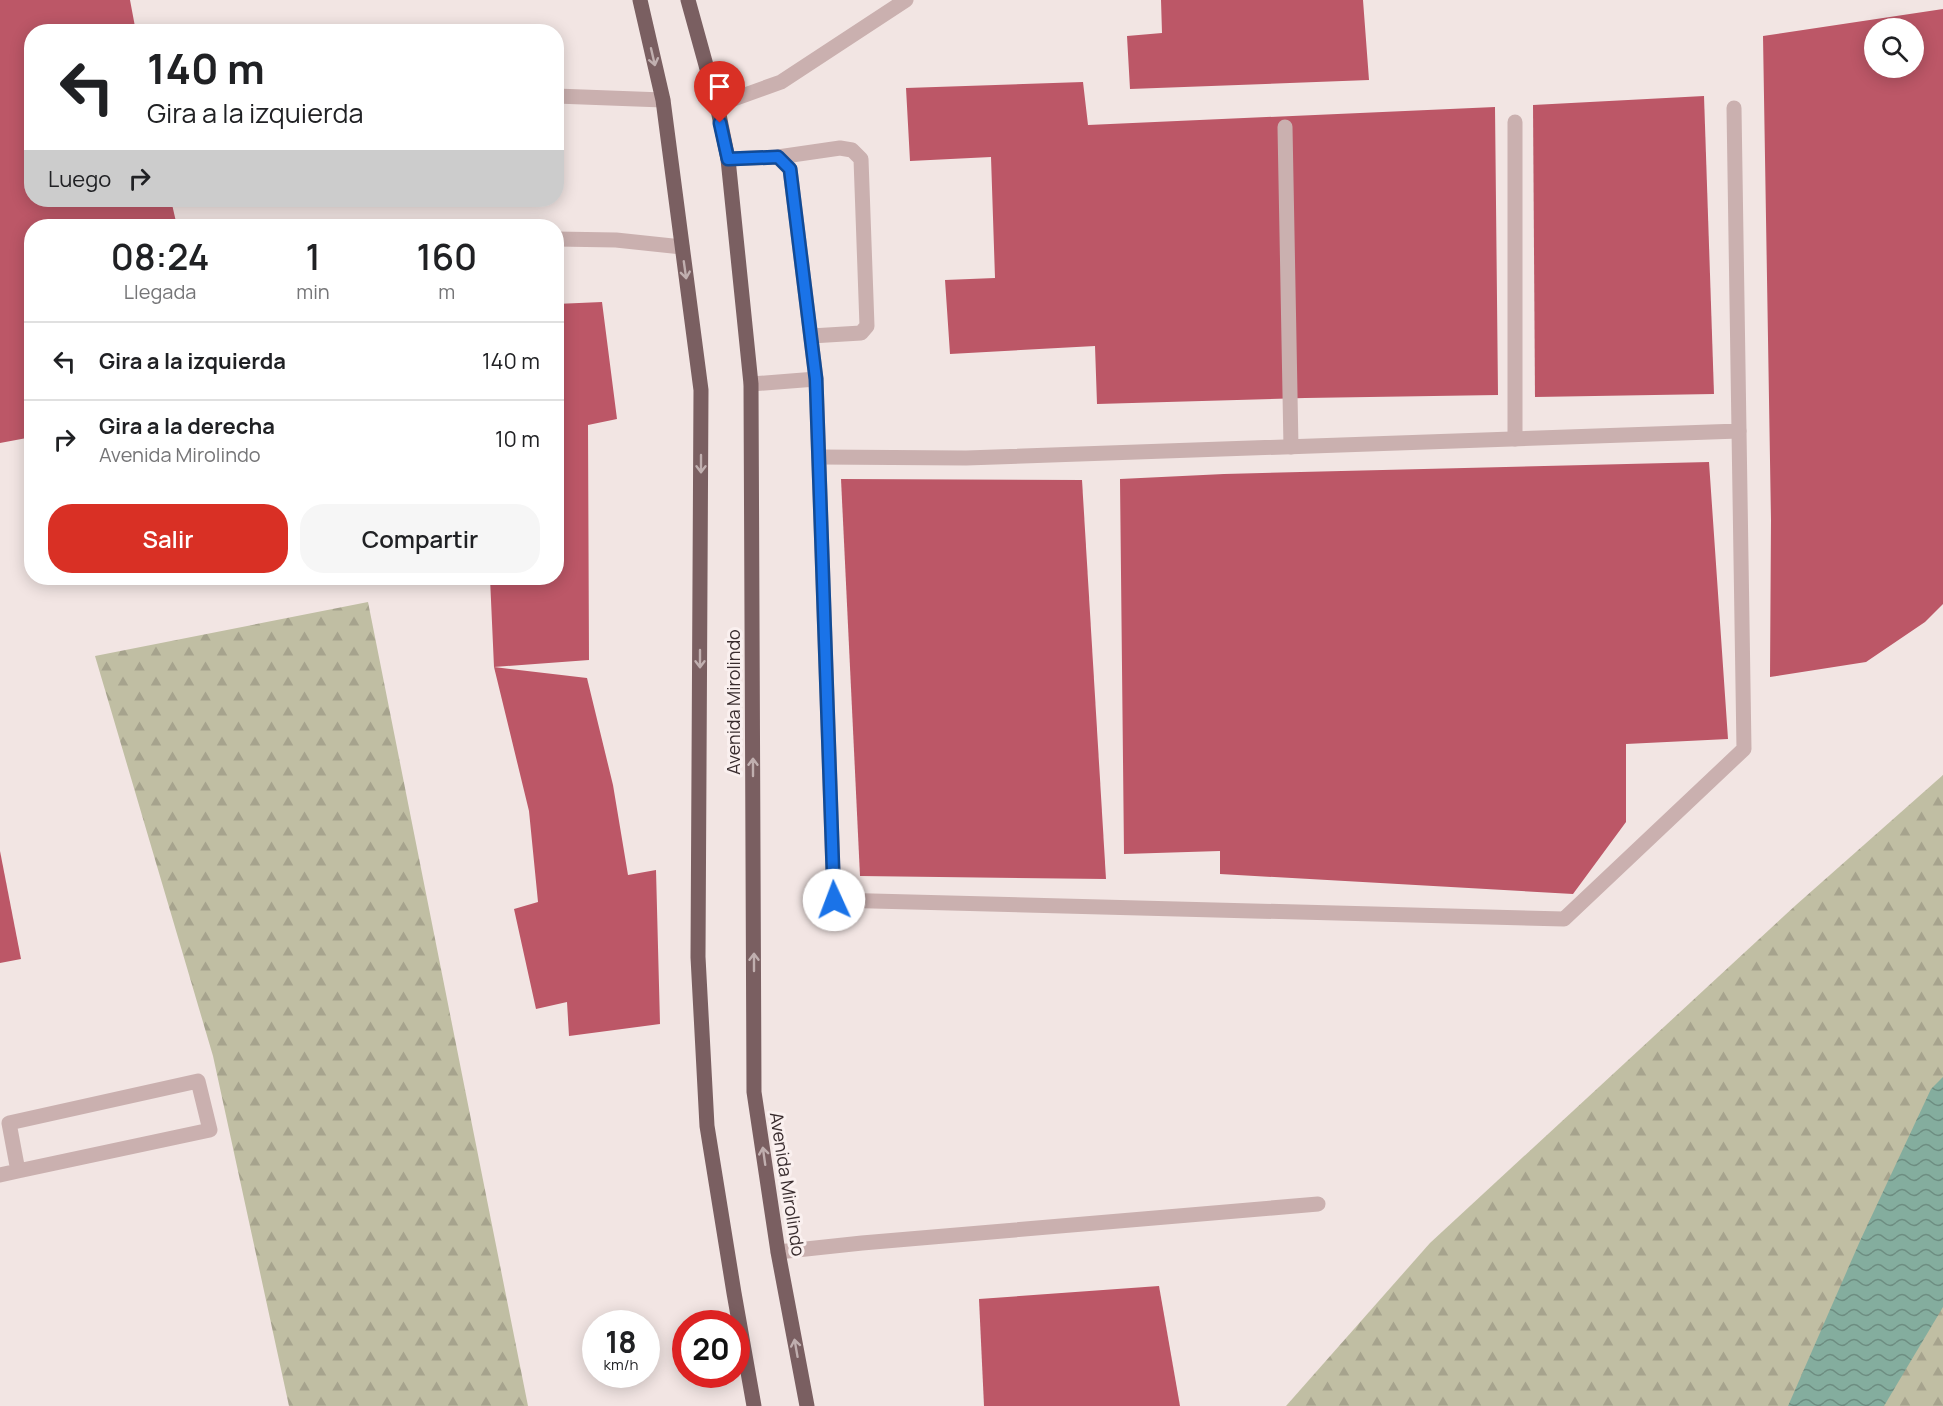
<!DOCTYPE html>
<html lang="es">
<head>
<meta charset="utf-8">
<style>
  body { margin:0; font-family:Manrope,sans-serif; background:#f6f6f6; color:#202124; height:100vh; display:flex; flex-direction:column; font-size:22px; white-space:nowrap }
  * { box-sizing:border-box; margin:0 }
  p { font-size:20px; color:#757577 }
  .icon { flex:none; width:33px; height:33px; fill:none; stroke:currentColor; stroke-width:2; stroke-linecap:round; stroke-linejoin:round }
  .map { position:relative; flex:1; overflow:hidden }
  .panel { position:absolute; left:24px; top:219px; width:540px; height:366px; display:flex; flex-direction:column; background:#fff; border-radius:24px; box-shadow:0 3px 15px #0003 }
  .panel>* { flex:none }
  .banner { position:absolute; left:24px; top:24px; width:540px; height:183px; border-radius:24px; box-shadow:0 3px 15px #0003; background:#fff; color:#202124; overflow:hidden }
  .controls { position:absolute; left:1864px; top:18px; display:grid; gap:12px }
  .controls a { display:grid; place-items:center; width:60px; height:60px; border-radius:50%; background:#fff; box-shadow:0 3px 15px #0003; font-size:30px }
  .speed { position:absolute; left:582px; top:1310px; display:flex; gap:12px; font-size:30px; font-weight:700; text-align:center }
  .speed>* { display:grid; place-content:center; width:78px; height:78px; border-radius:50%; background:#fff; box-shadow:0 3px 15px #0003; line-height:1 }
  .speed small { font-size:15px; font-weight:400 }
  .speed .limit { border:9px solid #d22; background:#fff; color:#111 }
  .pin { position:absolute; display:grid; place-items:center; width:51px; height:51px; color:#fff; margin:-62px -26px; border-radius:50% 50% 50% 0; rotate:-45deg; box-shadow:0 0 6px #0007 }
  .pin .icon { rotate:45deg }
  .me { position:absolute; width:66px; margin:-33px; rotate:358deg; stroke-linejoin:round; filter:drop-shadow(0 0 4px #0008) }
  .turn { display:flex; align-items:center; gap:21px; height:126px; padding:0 24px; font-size:27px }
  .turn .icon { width:78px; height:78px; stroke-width:2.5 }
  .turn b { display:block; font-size:42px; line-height:51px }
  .then { display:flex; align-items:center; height:57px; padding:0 24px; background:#0003; gap:12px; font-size:22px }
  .eta { display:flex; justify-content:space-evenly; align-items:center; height:102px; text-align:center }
  .eta b { font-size:36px; font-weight:600; line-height:42px }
  .cta { display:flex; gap:12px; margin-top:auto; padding:12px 24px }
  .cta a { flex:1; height:69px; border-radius:24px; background:#d93025; color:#fff; font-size:24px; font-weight:600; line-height:69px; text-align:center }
  .cta a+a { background:#f6f6f6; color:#202124 }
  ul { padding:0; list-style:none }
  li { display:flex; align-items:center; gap:18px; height:78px; padding:0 24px; border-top:2px solid #e0e0e0 }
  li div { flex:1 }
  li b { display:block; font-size:22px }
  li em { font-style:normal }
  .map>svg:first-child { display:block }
  .forest { fill:url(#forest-firs) }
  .water { fill:url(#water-waves) }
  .building { fill:#bc5767; fill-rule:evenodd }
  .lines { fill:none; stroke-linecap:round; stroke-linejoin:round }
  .minor { stroke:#cab0af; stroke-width:15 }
  .major { stroke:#7a5f61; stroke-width:15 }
  .oneway { stroke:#c0afaf }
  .route-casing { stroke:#114b97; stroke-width:15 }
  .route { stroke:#1a73e8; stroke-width:10 }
  .labels { text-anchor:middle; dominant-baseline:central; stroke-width:6; stroke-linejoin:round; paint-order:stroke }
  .street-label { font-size:18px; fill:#392c2e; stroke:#faf0ef }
</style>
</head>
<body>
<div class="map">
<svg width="1943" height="1406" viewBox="0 0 1943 1406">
  <defs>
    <pattern id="forest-firs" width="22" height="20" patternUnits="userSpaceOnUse" patternTransform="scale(1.5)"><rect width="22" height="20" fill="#c0bea3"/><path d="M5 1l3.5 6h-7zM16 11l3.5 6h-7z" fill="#a6a38d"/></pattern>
    <pattern id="water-waves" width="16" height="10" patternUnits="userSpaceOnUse" patternTransform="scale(1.5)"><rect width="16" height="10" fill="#84ad9e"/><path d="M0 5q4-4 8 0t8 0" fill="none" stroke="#6d8d81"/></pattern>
  </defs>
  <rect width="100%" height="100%" fill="#f2e5e3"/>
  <!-- forest -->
  <g class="forest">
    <path d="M368,602L528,1406H289L213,1056L95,656Z"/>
    <path d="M1943,775V1406H1286L1430,1243L1796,905Z"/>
  </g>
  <!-- water -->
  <path class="water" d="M1943,1077V1307L1884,1406H1788L1860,1241L1931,1089Z"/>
  <!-- building -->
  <g class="building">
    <path d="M0,0H130L136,32H32V200H171L177,226H32V437L0,443Z"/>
    <path d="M1161,0H1363L1369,80L1130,89L1127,36L1162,33Z"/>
    <path d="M1943,9V604L1925,622L1866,662L1770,677L1771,520L1763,36ZM1875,28H1914V68H1875Z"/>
    <path d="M1083,82L1088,125L1495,107L1498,395L1305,398L1097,404L1095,346L950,354L945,280L995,278L991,157L910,161L906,88Z"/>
    <path d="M1704,96L1714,394L1535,397L1533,105Z"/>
    <path d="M602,302L617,419L588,425L589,660L494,667L490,578H556V304Z"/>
    <path d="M1709,462L1728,739L1626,744V822L1573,894L1220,874V851L1124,854L1120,479L1224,474Z"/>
    <path d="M841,479L1082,480L1106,879L860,876Z"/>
    <path d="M494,667L587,678L613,785L628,875L656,870L660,1024L569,1036L567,1002L536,1009L514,909L538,902L529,811Z"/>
    <path d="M0,851L21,959L0,963Z"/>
    <path d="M1159,1286L1180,1406H984L979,1299Z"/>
  </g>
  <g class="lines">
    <!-- minor -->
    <g class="minor">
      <path d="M556,96L663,100"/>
      <path d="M717,105L781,82L906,0"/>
      <path d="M1285,127L1291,447"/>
      <path d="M778,157L840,148L852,150L861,159L867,326L861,333L811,336"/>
      <path d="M728,159L778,157L790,169L816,379L834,900L1564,919L1744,749L1739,431"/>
      <path d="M556,239L616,240L682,247"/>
      <path d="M751,384L816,379"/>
      <path d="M1515,439V122"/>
      <path d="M819,457L966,458L1739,431L1734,108"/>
      <path d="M0,1175L18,1171L210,1130L198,1081L9,1123L18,1171"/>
      <path d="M778,1252L862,1243L1318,1204"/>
    </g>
    <!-- major -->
    <g class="major">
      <path d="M640,0L663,100L701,390L698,957L707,1126L734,1293L754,1406"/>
      <path d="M688,0L717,105L728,159L751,384L754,1092L778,1252L807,1406"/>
    </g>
  </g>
  <!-- one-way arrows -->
  <defs><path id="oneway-shaft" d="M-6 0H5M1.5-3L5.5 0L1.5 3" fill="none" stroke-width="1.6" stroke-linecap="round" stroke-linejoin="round" transform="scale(1.5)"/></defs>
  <g class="oneway">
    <use href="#oneway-shaft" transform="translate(653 57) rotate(77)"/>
    <use href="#oneway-shaft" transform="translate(685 270) rotate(82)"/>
    <use href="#oneway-shaft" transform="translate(701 464) rotate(90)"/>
    <use href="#oneway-shaft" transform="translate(700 659) rotate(90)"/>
    <use href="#oneway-shaft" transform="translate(753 767) rotate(-90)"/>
    <use href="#oneway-shaft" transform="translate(754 962) rotate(-90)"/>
    <use href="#oneway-shaft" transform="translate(764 1156) rotate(-98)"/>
    <use href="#oneway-shaft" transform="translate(796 1348) rotate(-100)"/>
  </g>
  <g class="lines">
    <defs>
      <path id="route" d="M720,123L728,159L778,157L790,169L816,379L834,900"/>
    </defs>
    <!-- route casing -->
    <use href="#route" class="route-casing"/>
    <!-- route -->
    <use href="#route" class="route"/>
  </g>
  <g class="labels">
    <!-- street labels -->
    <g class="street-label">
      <text transform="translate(733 702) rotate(-90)">Avenida Mirolindo</text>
      <text transform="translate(788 1184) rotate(81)">Avenida Mirolindo</text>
    </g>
  </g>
</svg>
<div class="controls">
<a><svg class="icon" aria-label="search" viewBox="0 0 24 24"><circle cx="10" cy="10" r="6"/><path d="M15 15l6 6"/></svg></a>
</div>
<div class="speed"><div>18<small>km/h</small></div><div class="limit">20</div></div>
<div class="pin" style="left:720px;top:123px;background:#d93025"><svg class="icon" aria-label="arrive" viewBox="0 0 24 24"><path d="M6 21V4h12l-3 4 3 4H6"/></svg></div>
<svg class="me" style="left:834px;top:900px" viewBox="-20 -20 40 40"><circle r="19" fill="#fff"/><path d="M0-13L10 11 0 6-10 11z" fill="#1a73e8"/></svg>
<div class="banner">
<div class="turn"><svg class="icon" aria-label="left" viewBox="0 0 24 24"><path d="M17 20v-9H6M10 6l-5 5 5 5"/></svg><div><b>140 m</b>Gira a la izquierda</div></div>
<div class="then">Luego<svg class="icon" aria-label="right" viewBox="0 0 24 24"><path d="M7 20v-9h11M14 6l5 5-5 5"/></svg></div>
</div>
<section class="panel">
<div class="eta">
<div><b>08:24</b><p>Llegada</p></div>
<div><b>1</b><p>min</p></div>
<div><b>160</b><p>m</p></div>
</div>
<ul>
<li><svg class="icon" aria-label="left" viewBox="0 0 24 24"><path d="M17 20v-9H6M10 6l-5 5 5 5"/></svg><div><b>Gira a la izquierda</b></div><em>140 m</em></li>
<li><svg class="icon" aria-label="right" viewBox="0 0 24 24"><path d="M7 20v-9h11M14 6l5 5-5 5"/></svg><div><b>Gira a la derecha</b><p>Avenida Mirolindo</p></div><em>10 m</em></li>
</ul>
<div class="cta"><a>Salir</a><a>Compartir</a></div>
</section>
</div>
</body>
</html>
